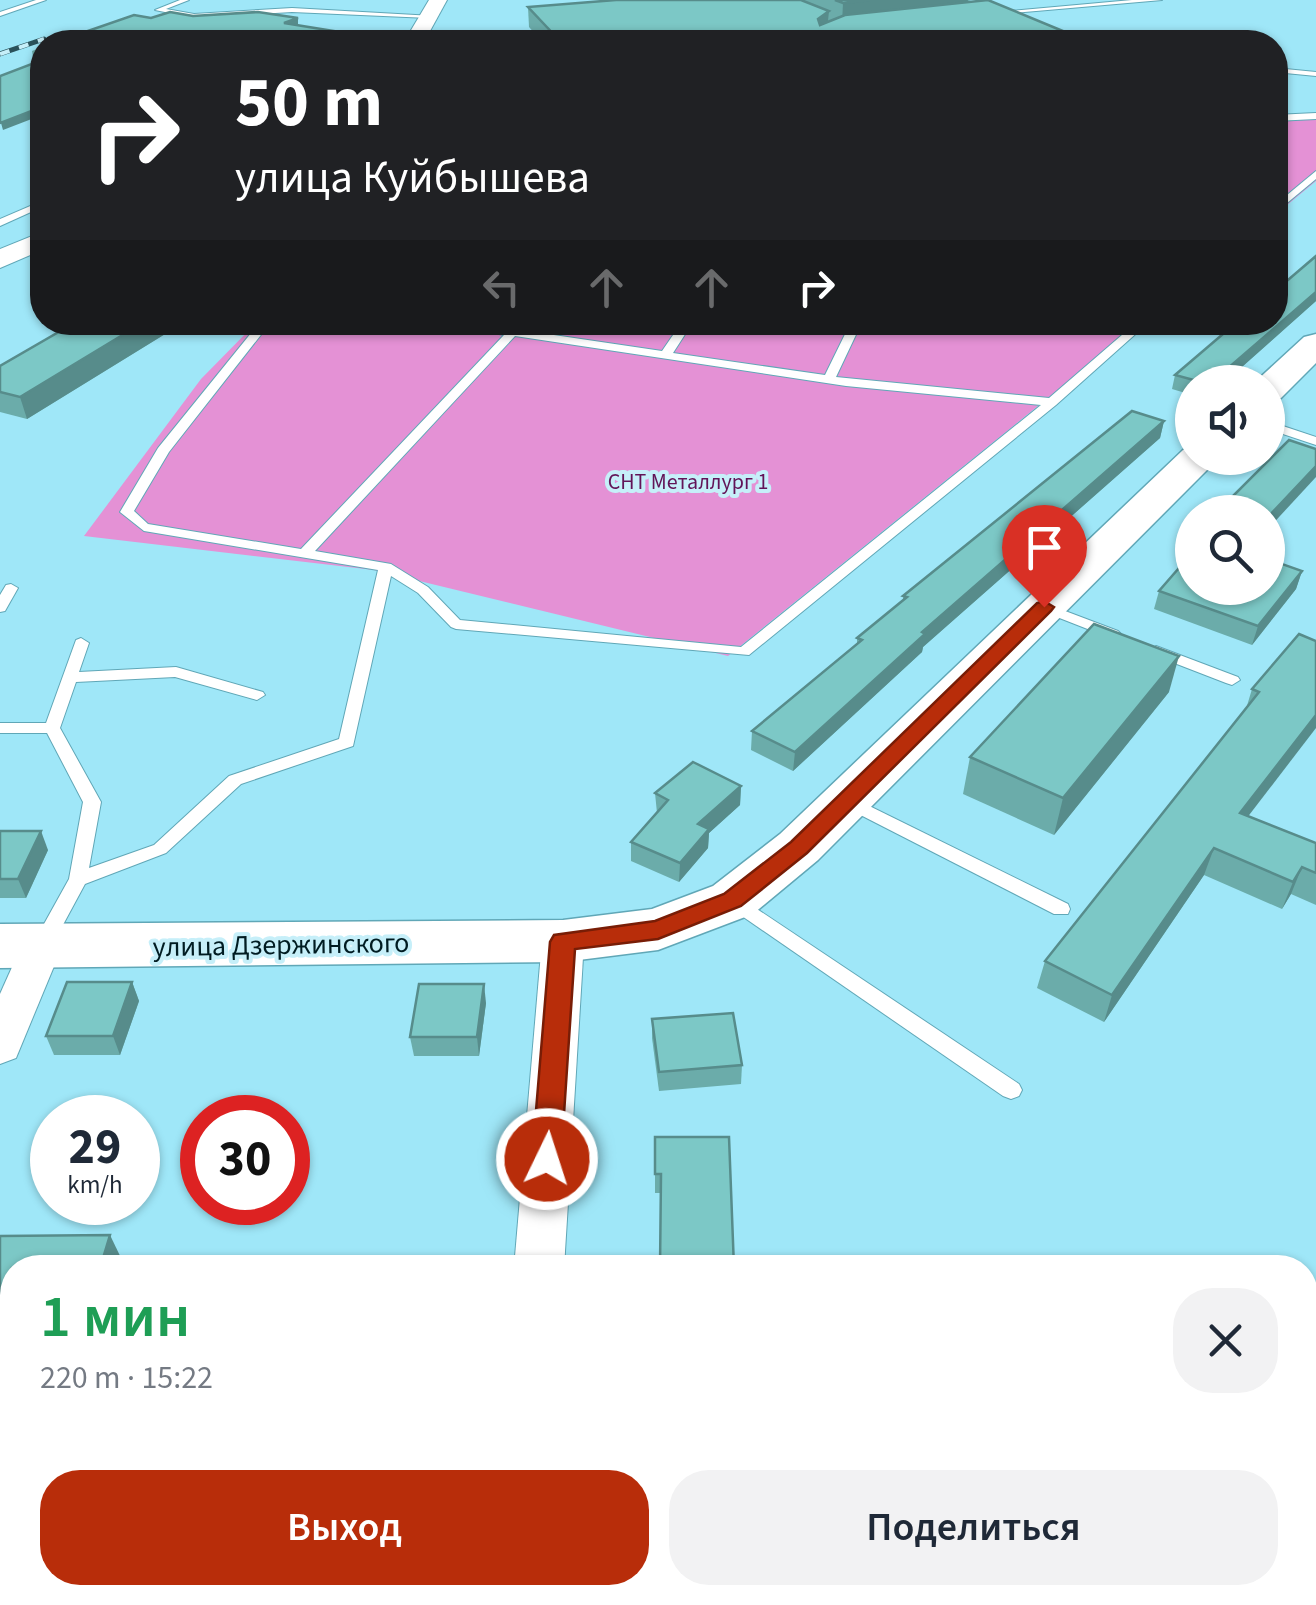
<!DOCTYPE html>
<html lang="ru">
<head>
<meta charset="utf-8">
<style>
  body { margin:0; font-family:"Source Sans 3",sans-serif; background:#f2f2f3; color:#1f2937; height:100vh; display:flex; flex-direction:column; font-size:38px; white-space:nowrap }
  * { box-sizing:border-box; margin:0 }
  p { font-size:32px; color:#747a83 }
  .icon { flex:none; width:55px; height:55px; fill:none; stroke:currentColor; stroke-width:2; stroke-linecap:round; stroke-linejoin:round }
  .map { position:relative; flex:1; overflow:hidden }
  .sheet { position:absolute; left:0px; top:1255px; width:1318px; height:350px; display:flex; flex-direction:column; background:#fff; border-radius:40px 40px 0 0; box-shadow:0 2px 8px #0004 }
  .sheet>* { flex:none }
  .top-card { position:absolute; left:30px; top:30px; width:1258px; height:305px; border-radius:40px; box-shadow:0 2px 8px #0004; background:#202124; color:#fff; overflow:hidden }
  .controls { position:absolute; left:1175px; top:365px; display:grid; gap:20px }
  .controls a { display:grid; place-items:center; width:110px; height:110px; border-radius:50%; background:#fff; box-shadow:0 2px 8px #0004; font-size:50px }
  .speed { position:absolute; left:30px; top:1095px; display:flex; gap:20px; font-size:50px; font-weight:700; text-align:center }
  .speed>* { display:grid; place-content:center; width:130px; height:130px; border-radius:50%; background:#fff; box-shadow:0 2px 8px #0004; line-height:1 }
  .speed small { font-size:25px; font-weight:400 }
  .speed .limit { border:15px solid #d22; background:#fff; color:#111 }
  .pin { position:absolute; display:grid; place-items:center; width:85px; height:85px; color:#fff; margin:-102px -42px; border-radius:50% 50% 50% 0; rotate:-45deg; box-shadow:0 0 10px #0007 }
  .pin .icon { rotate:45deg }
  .me { position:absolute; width:110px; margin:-55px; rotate:4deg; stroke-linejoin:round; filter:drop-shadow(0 0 8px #0008) }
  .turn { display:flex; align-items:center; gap:35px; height:210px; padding:0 40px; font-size:45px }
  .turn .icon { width:130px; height:130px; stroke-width:2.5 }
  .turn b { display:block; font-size:70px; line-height:85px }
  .lanes { display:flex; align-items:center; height:95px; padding:0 40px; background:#0003; justify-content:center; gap:50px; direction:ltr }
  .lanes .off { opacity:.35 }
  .round { display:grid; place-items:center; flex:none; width:105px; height:105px; border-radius:40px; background:#f2f2f3 }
  .overview { display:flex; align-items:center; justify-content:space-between; height:170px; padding:0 40px }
  h1 { font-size:60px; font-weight:600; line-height:75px; color:#1e9e55 }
  .action { display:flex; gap:20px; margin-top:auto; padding:20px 40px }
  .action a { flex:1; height:115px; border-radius:40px; background:#b82d0a; color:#fff; font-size:40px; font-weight:600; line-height:115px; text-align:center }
  .action a+a { background:#f2f2f3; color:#1f2937 }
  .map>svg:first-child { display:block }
  .green { fill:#e491d5 }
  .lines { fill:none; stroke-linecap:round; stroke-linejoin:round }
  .service-casing { stroke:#60a7b7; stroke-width:2 }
  .minor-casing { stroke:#60a7b7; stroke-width:2 }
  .tertiary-casing { stroke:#60a7b7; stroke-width:2 }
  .secondary-casing { stroke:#60a7b7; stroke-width:3 }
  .service { fill:#fff; fill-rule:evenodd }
  .minor { fill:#fff; fill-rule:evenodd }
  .tertiary { fill:#fff; fill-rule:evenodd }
  .secondary { fill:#fff; fill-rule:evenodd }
  .rail-casing { stroke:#2a525b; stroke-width:5 }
  .rail { stroke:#c6eff9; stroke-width:4; stroke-dasharray:10; stroke-linecap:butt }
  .wall { fill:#6bacaa }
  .shaded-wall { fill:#578c8b }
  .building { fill:#7cc8c6; stroke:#578c8b; stroke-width:2.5 }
  .route { fill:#b82d0a; stroke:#781d06; stroke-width:2.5 }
  .labels { text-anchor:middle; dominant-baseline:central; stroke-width:8; stroke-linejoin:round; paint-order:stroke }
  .far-park-label { font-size:22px; fill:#621458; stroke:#c6eff9 }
  .street-label { font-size:28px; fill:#001c22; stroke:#c6eff9 }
</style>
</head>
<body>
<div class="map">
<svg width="1316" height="1605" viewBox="0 0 1316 1605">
  <rect width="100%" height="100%" fill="#9fe7f8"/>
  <!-- green -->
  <g class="green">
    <path d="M1316,114V181L1275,215V116Z"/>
    <path d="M256,323H1141L728,656L374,570L84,536L201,379Z"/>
  </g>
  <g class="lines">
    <defs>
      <g id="service">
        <path d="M36,0H46L0,16V12Z"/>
        <path d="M180,0H189L166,9L194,14L292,8L433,16L429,18L292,12L194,18L155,10Z"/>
        <path d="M1132,0H1162L990,15L987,13Z"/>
        <path d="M1275,68L1316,72V76L1275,72Z"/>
        <path d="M1316,113V119L1275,121V115Z"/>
        <path d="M1316,171V179L1275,213V205Z"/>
        <path d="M42,201V207L0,226V219Z"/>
        <path d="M260,322H271L169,452L134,511L148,524L301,549L504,335L436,322H467L509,329L517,324L523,327L520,330L662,351L682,322H693L673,353L825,375L851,322H862L836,377L1049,398L1137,322H1149L1056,405L749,655L456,629L451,627L418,593L391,576L353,746L241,784L166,853L85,884L51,947H37L34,942L69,879L83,802L47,733H0V723H46L76,640L81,638L89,643L79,672L176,667L263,692L265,695L257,700L175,677L76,682L60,728L101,802L89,868L154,845L229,776L339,739L378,570L144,531L120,512L158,448ZM515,336L846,386L1041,405L741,647L460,620L428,587L391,564L315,551Z"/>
        <path d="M1268,421L1316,437V445L1268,429Z"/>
        <path d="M11,584L18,588L5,611L0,612V595L6,585Z"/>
        <path d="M1044,603L1118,631L1121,634L1113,639L1108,637L1039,610V604Z"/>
        <path d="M1156,646L1238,677L1240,680L1232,685L1226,683L1151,654L1148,651Z"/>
        <path d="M847,795L1068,904L1070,909L1068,914H1054L841,805L838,801L841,797Z"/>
        <path d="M733,893L1019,1084L1022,1090L1019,1096L1011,1099L1003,1096L726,905L724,900L726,895Z"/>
      </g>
      <g id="minor">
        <path d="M563,926L578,930L584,941L564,1268H514L542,941L548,930Z"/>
        <path d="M41,932L56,936L62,947L16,1058L0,1064V994L26,936Z"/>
        <rect x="485" y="1592" width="60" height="13"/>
      </g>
      <g id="tertiary">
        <path d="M429,0H447L424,42H404Z"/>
        <path d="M42,232V250L0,268V249Z"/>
      </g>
      <g id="secondary">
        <path d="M1316,334V363L1281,398L1268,401V382H1255L1304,337Z"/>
        <path d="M1192,447V458H1216L1211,466L818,860L753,914L658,950L563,962L0,968V924L563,920L652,909L713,886L780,834L1183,450Z"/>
      </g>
    </defs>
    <!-- service casing -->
    <use href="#service" class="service-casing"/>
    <!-- minor casing -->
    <use href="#minor" class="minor-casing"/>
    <!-- tertiary casing -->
    <use href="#tertiary" class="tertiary-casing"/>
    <!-- secondary casing -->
    <use href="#secondary" class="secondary-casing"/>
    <!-- service -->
    <use href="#service" class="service"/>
    <!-- minor -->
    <use href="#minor" class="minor"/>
    <!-- tertiary -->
    <use href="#tertiary" class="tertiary"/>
    <!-- secondary -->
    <use href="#secondary" class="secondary"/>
    <defs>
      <path id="rail" d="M0,54L44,39"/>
    </defs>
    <!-- rail casing -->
    <use href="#rail" class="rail-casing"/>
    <!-- rail -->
    <use href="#rail" class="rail"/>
  </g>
  <!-- wall -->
  <g class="wall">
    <path d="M616,0H968L1070,34L1068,42H542L529,27L528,7Z"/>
    <path d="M42,47V59L33,57L32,51Z"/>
    <path d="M1316,256V301L1225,382H1192V395L1172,389L1175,375Z"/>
    <path d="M170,331L27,419L0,412V366Z"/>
    <path d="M1164,421L1160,438L923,647L922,652L793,771L751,750L752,731L857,644V638L903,601V596Z"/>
    <path d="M1289,440L1268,512H1227L1231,498Z"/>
    <path d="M1302,571L1296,589L1252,645L1154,609L1159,591Z"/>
    <path d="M1299,634L1248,817L1316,843V905L1291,894L1282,909L1204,875L1104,1022L1037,988L1045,961L1246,709L1252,689Z"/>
    <path d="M1169,692L1054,835L963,794L970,757Z"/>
    <path d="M741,786L740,805L709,833L708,848L679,882L631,861V842L657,813L655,793Z"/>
    <path d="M0,831L48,850L26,898H0Z"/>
    <path d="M132,982L139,1001L120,1055H54L46,1036Z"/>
    <path d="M486,1003L479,1056H414L410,1037Z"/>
    <path d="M652,1019L742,1065L741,1084L659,1091L652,1038Z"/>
    <path d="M655,1137H729L660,1193H655Z"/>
  </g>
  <!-- shaded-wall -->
  <g class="shaded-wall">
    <path d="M871,0H968L966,9L842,24L843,3Z"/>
    <path d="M829,11L827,31L817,39L818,19Z"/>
    <path d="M298,18V24L285,29L284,23Z"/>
    <path d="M1070,34L1068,42H991Z"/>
    <path d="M42,107V115L3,130L1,123Z"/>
    <path d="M1316,292V301L1225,382H1212Z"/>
    <path d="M144,322H168L170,331L27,419L20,397Z"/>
    <path d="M1164,421L1160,438L923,647L922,652L793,771L795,752L922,632Z"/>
    <path d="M1316,466V477L1268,529V517Z"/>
    <path d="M1302,571L1296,589L1252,645L1258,626Z"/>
    <path d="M1179,656L1169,692L1054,835L1063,798Z"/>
    <path d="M1316,715V728L1230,840L1240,813Z"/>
    <path d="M741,786L740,805L709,833L708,848L679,882L680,863L698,824Z"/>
    <path d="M41,831L48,850L26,898L18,879Z"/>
    <path d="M1214,848L1204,875L1104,1022L1112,995Z"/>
    <path d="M1302,867L1291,894L1282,909L1293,882Z"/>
    <path d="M132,982L139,1001L120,1055L113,1036Z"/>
    <path d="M484,984L486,1003L479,1056L477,1037Z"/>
    <path d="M110,1235L122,1260L119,1268H100Z"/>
    <path d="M12,1321V1387L0,1424V1357Z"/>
  </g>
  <!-- building -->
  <g class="building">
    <path d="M616,0H801L829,11L818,19L820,25L845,15L988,0L1070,34L991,42H561L528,7Z"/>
    <path d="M835,0H871L843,3Z"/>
    <path d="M170,12L193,16L258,12L298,18L284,23L383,39L374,42H56L134,15L151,18Z"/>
    <path d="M42,60V107L0,123V76Z"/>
    <path d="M1316,256V292L1212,382H1201L1175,375L1237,322H1275V291Z"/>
    <path d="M76,322H144L20,397L0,392V366Z"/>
    <path d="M1132,411L1164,421L922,632L925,634L795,752L752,731L862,640L857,638L907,597L903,596Z"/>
    <path d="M1289,440L1316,449V466L1268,517V512H1230L1240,501L1231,498Z"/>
    <path d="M1192,553V588H1268V559L1302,571L1258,626L1159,591Z"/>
    <path d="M1094,624L1179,656L1063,798L970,757Z"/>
    <path d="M1299,634L1316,641V715L1240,813L1316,843V873L1302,867L1293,882L1214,848L1112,995L1045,961L1259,692L1252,689Z"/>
    <path d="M693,762L741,786L698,824L709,829L680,863L631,842L668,800L655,793Z"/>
    <path d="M0,831H41L18,879H0Z"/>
    <path d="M67,982H132L113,1036H46Z"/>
    <path d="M419,984H484L477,1037H410Z"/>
    <path d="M733,1013L742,1065L659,1072L652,1019Z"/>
    <path d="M655,1137H729L734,1268H660L661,1174H655Z"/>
    <path d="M110,1235L100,1268H12V1321L0,1357V1236Z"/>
  </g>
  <!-- route -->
  <path class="route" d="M1044,601L1054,607L1051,611L807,853L741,906L658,939L575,949L561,1159L557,1167L547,1171L537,1167L532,1159L550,942L554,935L655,921L724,894L791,842L1037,603Z"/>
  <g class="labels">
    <!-- far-park labels -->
    <g class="far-park-label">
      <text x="688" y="482">СНТ Металлург 1</text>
    </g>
    <!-- street labels -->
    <g class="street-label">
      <text transform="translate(281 945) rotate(-1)">улица Дзержинского</text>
    </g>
  </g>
</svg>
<div class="controls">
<a><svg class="icon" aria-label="sound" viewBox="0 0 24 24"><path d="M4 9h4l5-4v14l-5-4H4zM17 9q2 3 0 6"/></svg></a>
<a><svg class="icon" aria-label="search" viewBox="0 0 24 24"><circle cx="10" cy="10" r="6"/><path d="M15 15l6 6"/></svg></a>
</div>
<div class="speed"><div>29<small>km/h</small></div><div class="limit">30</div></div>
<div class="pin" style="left:1044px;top:607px;background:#d93025"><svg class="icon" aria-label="arrive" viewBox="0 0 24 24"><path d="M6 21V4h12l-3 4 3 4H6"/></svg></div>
<svg class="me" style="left:547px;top:1159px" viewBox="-20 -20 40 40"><circle r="17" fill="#b82d0a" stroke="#fff" stroke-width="3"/><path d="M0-11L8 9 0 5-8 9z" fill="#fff"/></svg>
<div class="top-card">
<div class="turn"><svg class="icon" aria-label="right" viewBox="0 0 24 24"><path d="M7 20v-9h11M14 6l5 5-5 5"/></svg><div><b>50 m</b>улица Куйбышева</div></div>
<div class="lanes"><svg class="icon off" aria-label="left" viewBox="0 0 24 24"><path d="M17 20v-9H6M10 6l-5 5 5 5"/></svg><svg class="icon off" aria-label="ahead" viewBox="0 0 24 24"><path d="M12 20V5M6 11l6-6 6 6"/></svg><svg class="icon off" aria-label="ahead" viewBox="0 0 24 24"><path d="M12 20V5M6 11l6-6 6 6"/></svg><svg class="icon" aria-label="right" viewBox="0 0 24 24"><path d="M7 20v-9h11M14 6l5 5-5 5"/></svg></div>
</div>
<section class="sheet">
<div class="overview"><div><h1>1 мин</h1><p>220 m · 15:22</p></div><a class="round"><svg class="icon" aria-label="close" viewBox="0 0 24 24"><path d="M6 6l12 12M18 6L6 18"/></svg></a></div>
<div class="action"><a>Выход</a><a>Поделиться</a></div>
</section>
</div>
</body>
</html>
